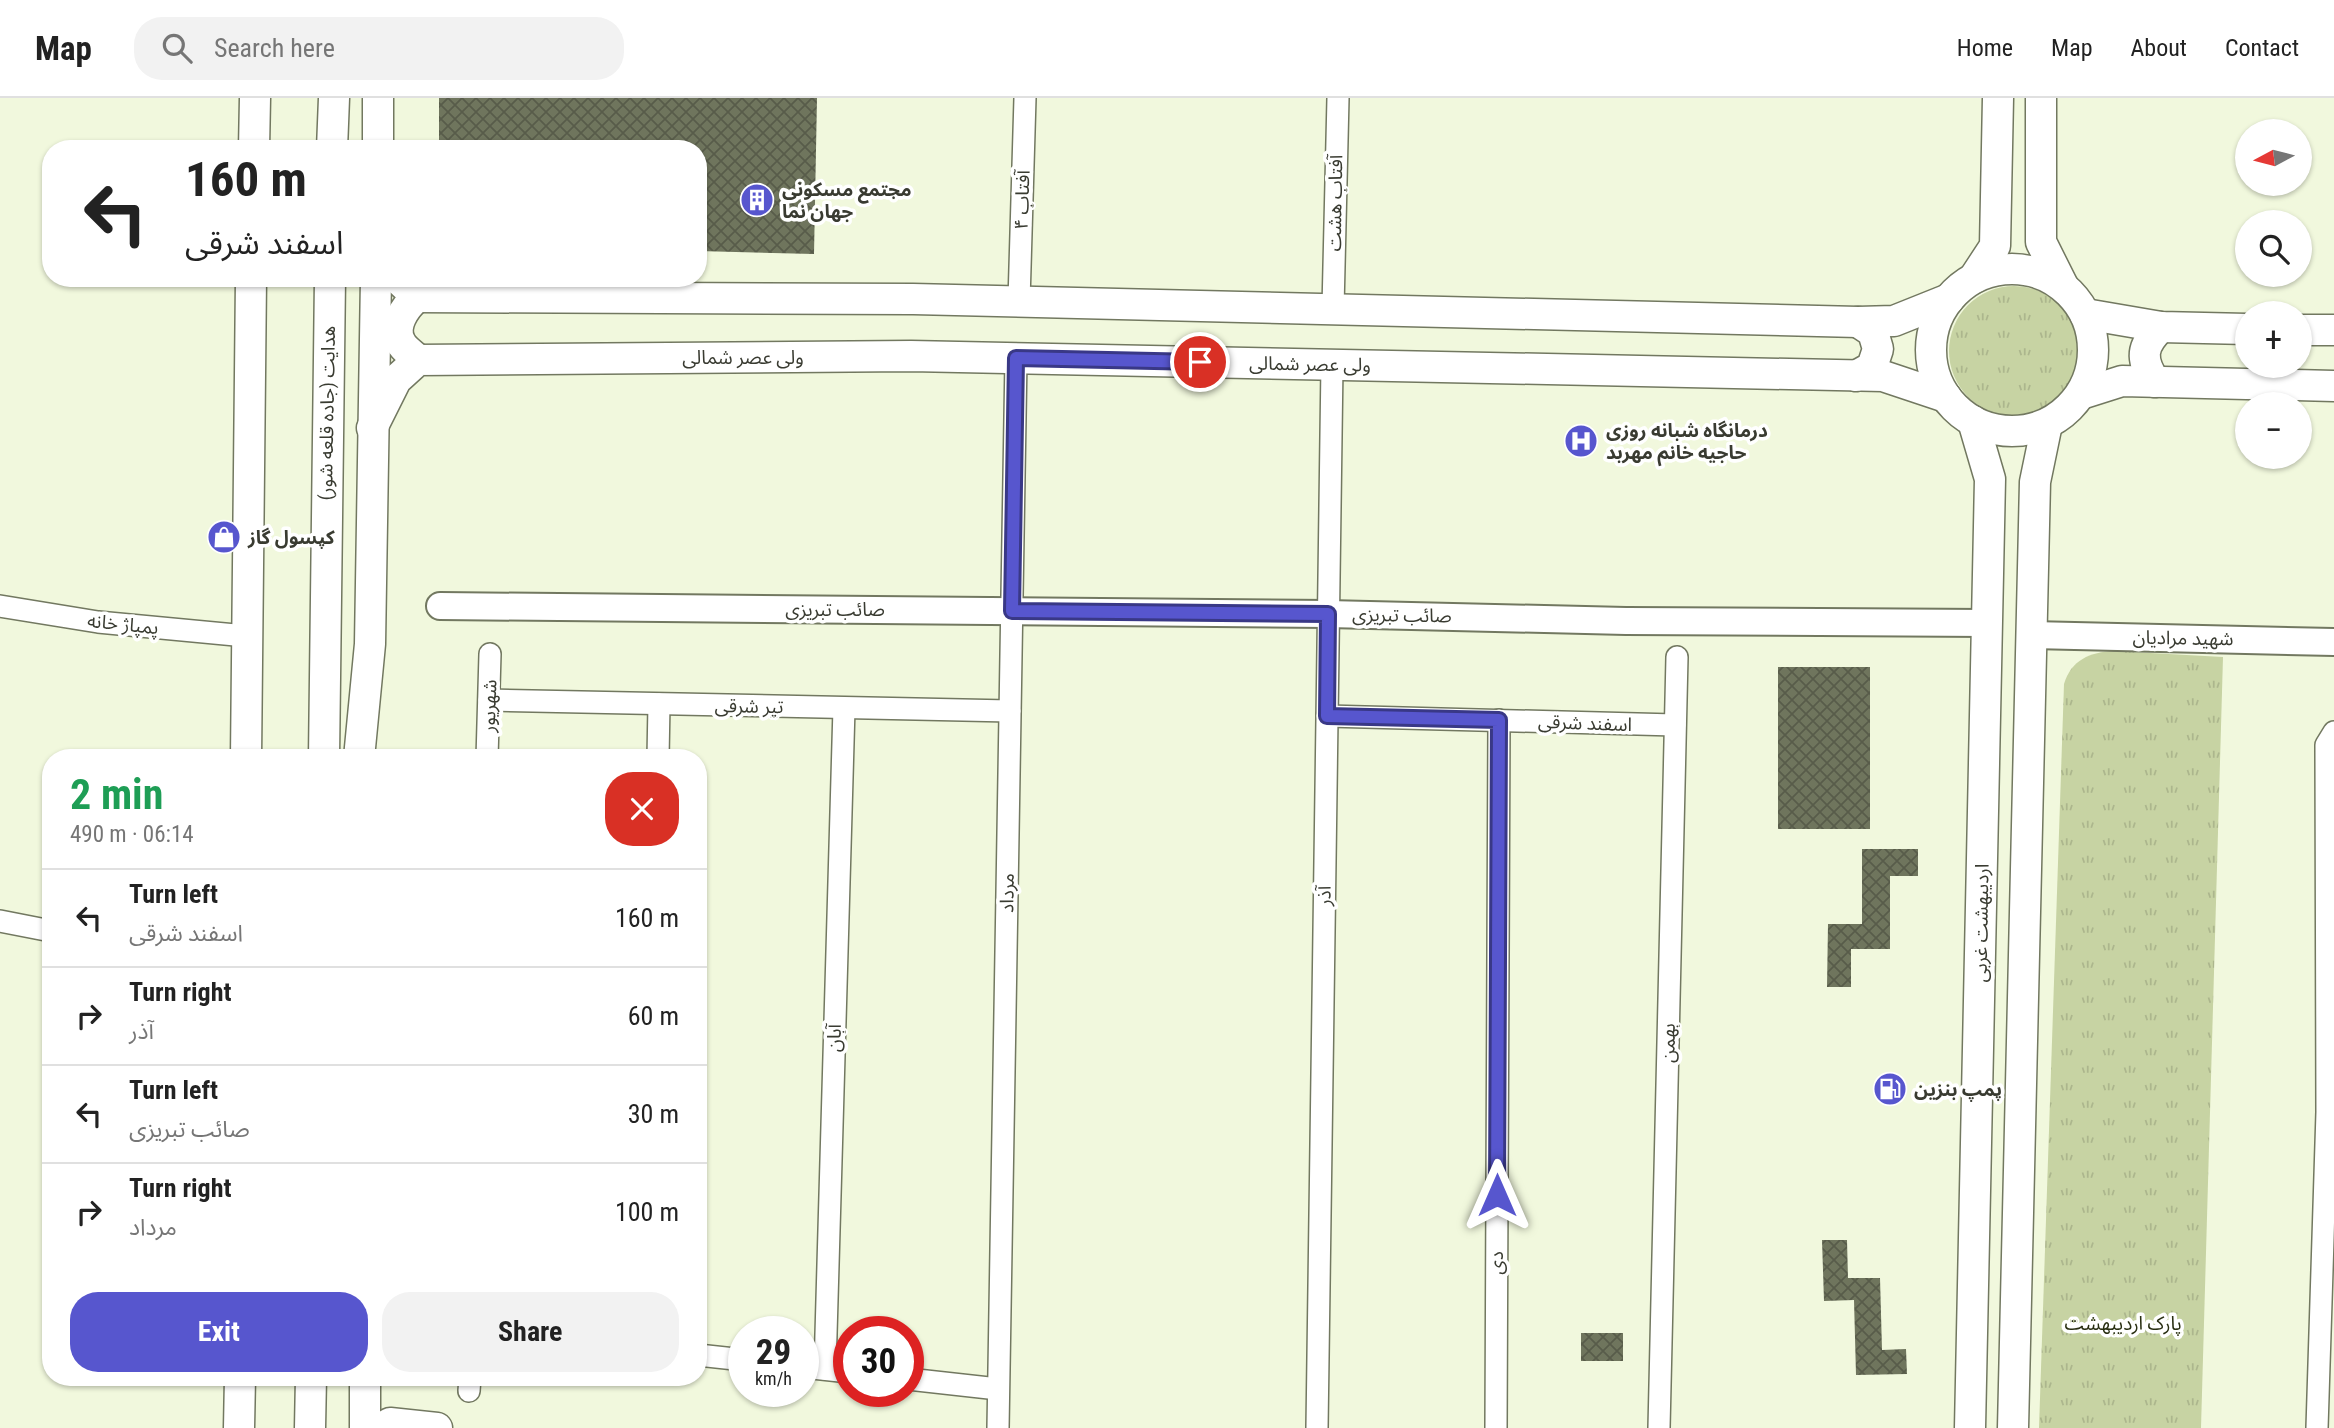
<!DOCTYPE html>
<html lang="en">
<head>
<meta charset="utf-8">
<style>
  body { margin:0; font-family:"Roboto Condensed","Noto Sans Arabic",sans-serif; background:#f2f2f2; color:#222; height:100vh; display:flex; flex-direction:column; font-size:26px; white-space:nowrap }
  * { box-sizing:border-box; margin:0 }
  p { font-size:23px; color:#767676 }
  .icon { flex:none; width:38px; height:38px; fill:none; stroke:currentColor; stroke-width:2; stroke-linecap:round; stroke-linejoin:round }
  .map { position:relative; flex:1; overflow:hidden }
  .panel { position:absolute; left:42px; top:651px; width:665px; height:637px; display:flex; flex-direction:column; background:#fff; border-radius:28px; box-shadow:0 2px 5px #0004 }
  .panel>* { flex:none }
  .banner { position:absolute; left:42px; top:42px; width:665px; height:147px; border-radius:28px; box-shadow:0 2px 5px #0004; background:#fff; color:#222; overflow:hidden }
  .needle { width:46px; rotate:263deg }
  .buttons { position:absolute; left:2235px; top:21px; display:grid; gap:14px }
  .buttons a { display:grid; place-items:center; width:77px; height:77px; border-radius:50%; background:#fff; box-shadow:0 2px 5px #0004; font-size:35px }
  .speed { position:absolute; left:728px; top:1218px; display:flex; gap:14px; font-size:35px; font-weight:700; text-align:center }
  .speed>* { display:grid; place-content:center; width:91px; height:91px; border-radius:50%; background:#fff; box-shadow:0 2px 5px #0004; line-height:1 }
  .speed small { font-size:18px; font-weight:400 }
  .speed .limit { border:10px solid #d22; background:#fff; color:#111 }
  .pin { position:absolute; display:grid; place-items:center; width:60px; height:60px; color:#fff; margin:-30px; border:4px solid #fff; border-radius:50%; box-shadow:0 2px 7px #0007 }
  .me { position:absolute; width:77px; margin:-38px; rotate:0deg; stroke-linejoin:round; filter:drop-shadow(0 0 5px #0008) }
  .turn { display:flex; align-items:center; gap:24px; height:147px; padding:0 28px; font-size:32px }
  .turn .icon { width:91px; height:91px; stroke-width:2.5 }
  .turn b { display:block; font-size:49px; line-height:60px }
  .round { display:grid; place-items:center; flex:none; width:74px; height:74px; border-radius:28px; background:#f2f2f2 }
  .summary { display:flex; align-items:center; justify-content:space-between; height:119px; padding:0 28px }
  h1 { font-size:42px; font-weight:700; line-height:52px; color:#1e9e55 }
  .action { display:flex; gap:14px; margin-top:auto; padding:14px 28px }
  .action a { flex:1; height:80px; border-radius:28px; background:#5756ce; color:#fff; font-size:28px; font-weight:700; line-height:80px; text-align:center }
  .action a+a { background:#f2f2f2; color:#222 }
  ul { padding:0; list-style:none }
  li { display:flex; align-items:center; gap:21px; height:98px; padding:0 28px; border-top:2px solid #e0e0e0 }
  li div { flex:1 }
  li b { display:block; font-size:26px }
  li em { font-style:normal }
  header { display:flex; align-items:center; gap:42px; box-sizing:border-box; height:98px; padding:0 35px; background:#fff; border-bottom:2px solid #e0e0e0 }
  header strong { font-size:33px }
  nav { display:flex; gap:38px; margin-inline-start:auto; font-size:24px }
  .search { width:490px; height:63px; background:#f2f2f2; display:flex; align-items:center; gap:18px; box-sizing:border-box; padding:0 24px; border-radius:28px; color:#767676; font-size:26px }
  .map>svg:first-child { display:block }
  .grass { fill:url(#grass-tufts) }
  .building { fill:url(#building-cross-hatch) }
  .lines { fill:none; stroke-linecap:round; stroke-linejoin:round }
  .minor-casing { stroke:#727860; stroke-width:24 }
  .tertiary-casing { stroke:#727860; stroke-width:30 }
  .secondary-casing { stroke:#727860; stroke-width:33 }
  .minor { stroke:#fff; stroke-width:21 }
  .tertiary { stroke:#fff; stroke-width:26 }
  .secondary { stroke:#fff; stroke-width:30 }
  .route-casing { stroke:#393886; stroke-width:18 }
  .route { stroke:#5756ce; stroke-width:12 }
  .labels { text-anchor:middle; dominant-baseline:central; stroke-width:7; stroke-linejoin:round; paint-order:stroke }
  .poi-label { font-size:19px; font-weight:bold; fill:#393b31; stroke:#fff; text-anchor:start }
  .street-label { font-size:19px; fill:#393b31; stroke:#fff }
  .park-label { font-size:19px; fill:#282e11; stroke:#fff }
</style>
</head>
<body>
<header>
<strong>Map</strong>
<div class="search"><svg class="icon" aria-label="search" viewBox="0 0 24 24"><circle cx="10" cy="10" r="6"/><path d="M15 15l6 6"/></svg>Search here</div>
<nav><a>Home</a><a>Map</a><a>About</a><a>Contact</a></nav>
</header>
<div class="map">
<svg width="2334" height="1330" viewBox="0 0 2334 1330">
  <defs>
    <pattern id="grass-tufts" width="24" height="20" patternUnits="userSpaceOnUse" patternTransform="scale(1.75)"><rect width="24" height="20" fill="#c7d3a3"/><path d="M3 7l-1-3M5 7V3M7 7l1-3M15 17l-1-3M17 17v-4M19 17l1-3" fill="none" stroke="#acb68d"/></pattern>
    <pattern id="building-cross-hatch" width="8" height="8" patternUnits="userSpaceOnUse" patternTransform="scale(1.75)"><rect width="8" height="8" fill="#6f755d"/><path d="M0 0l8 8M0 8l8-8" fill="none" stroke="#585c4a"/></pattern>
  </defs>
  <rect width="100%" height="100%" fill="#f1f8dd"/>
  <!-- grass -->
  <g class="grass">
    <circle cx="2014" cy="253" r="65"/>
    <path d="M2114,553L2223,559L2201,1330H2039L2064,586C2071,562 2090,554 2114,553Z"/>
  </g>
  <!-- building -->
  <g class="building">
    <path d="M439,0H817L814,156L698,153V51H439Z"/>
    <rect x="1778" y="569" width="92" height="162"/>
    <path d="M1862,751H1918V778H1890V851H1851V889H1827L1828,826H1862Z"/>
    <path d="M1822,1142H1847L1848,1180H1880L1882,1252L1906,1251L1907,1276L1856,1277L1854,1202L1824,1203Z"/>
    <rect x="1581" y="1235" width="42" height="28"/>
  </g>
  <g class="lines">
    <defs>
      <g id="minor">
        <path d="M1019,203L1025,0"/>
        <path d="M1333,210L1338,0"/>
        <path d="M0,508L98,524L246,538"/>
        <path d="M489,602L1010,613"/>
        <path d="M1327,618L1675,627"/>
        <path d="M487,660L490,556"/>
        <path d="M658,660L659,606"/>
        <path d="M0,823L51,833"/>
        <path d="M698,1257L744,1262"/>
        <path d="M803,1269L849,1274"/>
        <path d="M825,1271L844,610"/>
        <path d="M908,1281L998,1291"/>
        <path d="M469,1293L470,1279"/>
        <path d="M998,1330L1016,260"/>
        <path d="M1317,1330L1332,267"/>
        <path d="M1496,1330L1499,622"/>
        <path d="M1659,1330L1677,559"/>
        <path d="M2317,1330L2327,1014L2326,647L2334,634"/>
      </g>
      <g id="tertiary">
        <path d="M440,508L1328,516L1626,523L1987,525"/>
        <path d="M2032,537L2334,544"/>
      </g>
      <g id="secondary">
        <path d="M2041,0V144L2063,188"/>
        <path d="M254,51L255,0"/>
        <path d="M332,51L334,0"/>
        <path d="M378,51V0"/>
        <circle cx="2012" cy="252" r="81"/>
        <path d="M397,180L417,199L913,201L1858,224L1894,223L1949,201"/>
        <path d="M1974,180L1995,148L1998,0"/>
        <path d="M417,199C405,209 391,229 401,245C404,251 413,257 418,262"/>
        <path d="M2085,216L2161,229L2247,231"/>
        <path d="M2300,232H2334"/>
        <path d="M1856,278L1872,269L1878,251L1873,234L1858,224"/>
        <path d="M2155,284C2140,261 2141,248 2161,229"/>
        <path d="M2081,296L2122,283L2334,288"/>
        <path d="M372,330L396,282L418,262L911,258L1883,278L1946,299"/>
        <path d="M246,660L251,180"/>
        <path d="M324,660L330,180"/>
        <path d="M359,660L370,546L376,180"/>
        <path d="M239,1330L240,1279"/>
        <path d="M310,1330L311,1279"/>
        <path d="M365,1330V1279"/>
        <path d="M381,1330L390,1325L437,1330"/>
        <path d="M1970,1330L1990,381L1973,323"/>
        <path d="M2013,1330L2035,384L2047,326"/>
      </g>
    </defs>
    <!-- minor casing -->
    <use href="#minor" class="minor-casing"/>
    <!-- tertiary casing -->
    <use href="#tertiary" class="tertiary-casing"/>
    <!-- secondary casing -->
    <use href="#secondary" class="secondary-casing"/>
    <!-- minor -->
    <use href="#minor" class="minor"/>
    <!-- tertiary -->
    <use href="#tertiary" class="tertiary"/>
    <!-- secondary -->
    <use href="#secondary" class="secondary"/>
  </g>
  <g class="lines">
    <defs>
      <path id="route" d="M1200,264L1016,260L1012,513L1328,516L1327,618L1499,622L1497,1097"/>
    </defs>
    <!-- route casing -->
    <use href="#route" class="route-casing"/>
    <!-- route -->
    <use href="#route" class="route"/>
  </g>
  <!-- icons -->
  <defs>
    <symbol id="building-disc" viewBox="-11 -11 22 22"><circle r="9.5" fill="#5756ce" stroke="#fff"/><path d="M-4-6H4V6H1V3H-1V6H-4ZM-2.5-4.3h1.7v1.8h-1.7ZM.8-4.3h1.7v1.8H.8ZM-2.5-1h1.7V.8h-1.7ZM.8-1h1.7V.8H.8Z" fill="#fff"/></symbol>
    <symbol id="hospital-disc" viewBox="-11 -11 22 22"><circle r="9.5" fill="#5756ce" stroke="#fff"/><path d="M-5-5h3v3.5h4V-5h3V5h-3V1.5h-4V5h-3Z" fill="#fff"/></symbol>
    <symbol id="shop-disc" viewBox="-11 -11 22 22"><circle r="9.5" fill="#5756ce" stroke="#fff"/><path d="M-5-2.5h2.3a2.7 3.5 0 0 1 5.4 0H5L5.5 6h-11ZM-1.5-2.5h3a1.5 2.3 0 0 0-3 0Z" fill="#fff"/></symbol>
    <symbol id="fuel-disc" viewBox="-11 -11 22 22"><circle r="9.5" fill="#5756ce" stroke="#fff"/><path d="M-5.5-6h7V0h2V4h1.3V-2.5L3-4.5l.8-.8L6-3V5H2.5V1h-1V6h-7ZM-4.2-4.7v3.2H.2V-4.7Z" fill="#fff"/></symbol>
  </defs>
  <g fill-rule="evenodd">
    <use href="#building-disc" x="738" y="83" width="38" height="38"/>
    <use href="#hospital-disc" x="1562" y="324" width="38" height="38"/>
    <use href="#shop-disc" x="205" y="420" width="38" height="38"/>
    <use href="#fuel-disc" x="1871" y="972" width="38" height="38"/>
  </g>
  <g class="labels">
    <!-- poi labels -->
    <g class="poi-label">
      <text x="782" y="91">مجتمع مسکونی<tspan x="782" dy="22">جهان نما</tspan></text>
      <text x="1606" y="332">درمانگاه شبانه‌ روزی<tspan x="1606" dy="22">حاجیه‌ خانم مهربد</tspan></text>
      <text x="248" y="439">کپسول گاز</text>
      <text x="1914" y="991">پمپ بنزین</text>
    </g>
    <!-- street labels -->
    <g class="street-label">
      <text transform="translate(1022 102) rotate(-88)">آفتاب ۴</text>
      <text transform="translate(1335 105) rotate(-89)">آفتاب هشت</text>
      <text x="743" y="259">ولی عصر شمالی</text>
      <text transform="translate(1310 266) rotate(1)">ولی عصر شمالی</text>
      <text transform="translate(327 315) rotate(-89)">هدایت (جاده قلعه شور)</text>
      <text x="835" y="511">صائب تبریزی</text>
      <text transform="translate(1402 517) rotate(1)">صائب تبریزی</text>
      <text transform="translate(123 526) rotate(6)">پمپاژ خانه</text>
      <text transform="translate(2183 540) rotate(1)">شهید مرادیان</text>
      <text transform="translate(489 608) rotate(-88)">شهریور</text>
      <text transform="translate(749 608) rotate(1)">تیر شرقی</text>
      <text transform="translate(1585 625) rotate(2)">اسفند شرقی</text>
      <text transform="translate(1007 795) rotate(-89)">مرداد</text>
      <text transform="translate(1324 798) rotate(-89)">آذر</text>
      <text transform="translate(1981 825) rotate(-89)">اردیبهشت غربی</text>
      <text transform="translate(834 940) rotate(-88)">آبان</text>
      <text transform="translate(1668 945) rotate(-89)">بهمن</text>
      <text transform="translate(1496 1165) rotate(-90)">دی</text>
    </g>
    <!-- park labels -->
    <g class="park-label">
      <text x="2123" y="1225">پارک اردیبهشت</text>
    </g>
  </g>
</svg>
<div class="buttons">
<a><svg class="needle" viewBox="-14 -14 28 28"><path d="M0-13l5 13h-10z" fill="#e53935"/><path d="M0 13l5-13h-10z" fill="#767676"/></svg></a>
<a><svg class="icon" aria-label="search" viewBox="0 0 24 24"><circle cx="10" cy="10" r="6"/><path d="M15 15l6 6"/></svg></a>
<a>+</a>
<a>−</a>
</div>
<div class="speed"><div>29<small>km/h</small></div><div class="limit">30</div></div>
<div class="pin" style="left:1200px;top:264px;background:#d93025"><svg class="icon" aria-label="arrive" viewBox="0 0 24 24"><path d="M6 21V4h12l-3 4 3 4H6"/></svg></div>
<svg class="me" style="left:1497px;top:1097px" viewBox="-20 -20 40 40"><path d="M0-17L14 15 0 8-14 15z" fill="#5756ce" stroke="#fff" stroke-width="4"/></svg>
<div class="banner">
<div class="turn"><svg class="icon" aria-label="left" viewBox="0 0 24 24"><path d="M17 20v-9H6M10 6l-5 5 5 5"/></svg><div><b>160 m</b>اسفند شرقی</div></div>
</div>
<section class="panel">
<div class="summary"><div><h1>2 min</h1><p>490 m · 06:14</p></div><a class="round" style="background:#d93025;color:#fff"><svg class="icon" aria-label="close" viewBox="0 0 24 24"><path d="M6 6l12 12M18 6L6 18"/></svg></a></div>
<ul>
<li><svg class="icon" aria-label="left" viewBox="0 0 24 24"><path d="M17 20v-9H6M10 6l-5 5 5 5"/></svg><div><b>Turn left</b><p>اسفند شرقی</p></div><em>160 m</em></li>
<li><svg class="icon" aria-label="right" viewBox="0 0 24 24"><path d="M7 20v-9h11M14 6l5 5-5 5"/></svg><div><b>Turn right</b><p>آذر</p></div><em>60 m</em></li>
<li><svg class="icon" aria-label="left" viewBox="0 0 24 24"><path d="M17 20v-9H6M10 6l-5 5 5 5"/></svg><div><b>Turn left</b><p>صائب تبریزی</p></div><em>30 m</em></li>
<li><svg class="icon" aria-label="right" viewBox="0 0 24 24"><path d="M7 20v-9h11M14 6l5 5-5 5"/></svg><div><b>Turn right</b><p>مرداد</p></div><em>100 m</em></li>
</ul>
<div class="action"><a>Exit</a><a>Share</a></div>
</section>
</div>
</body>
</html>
